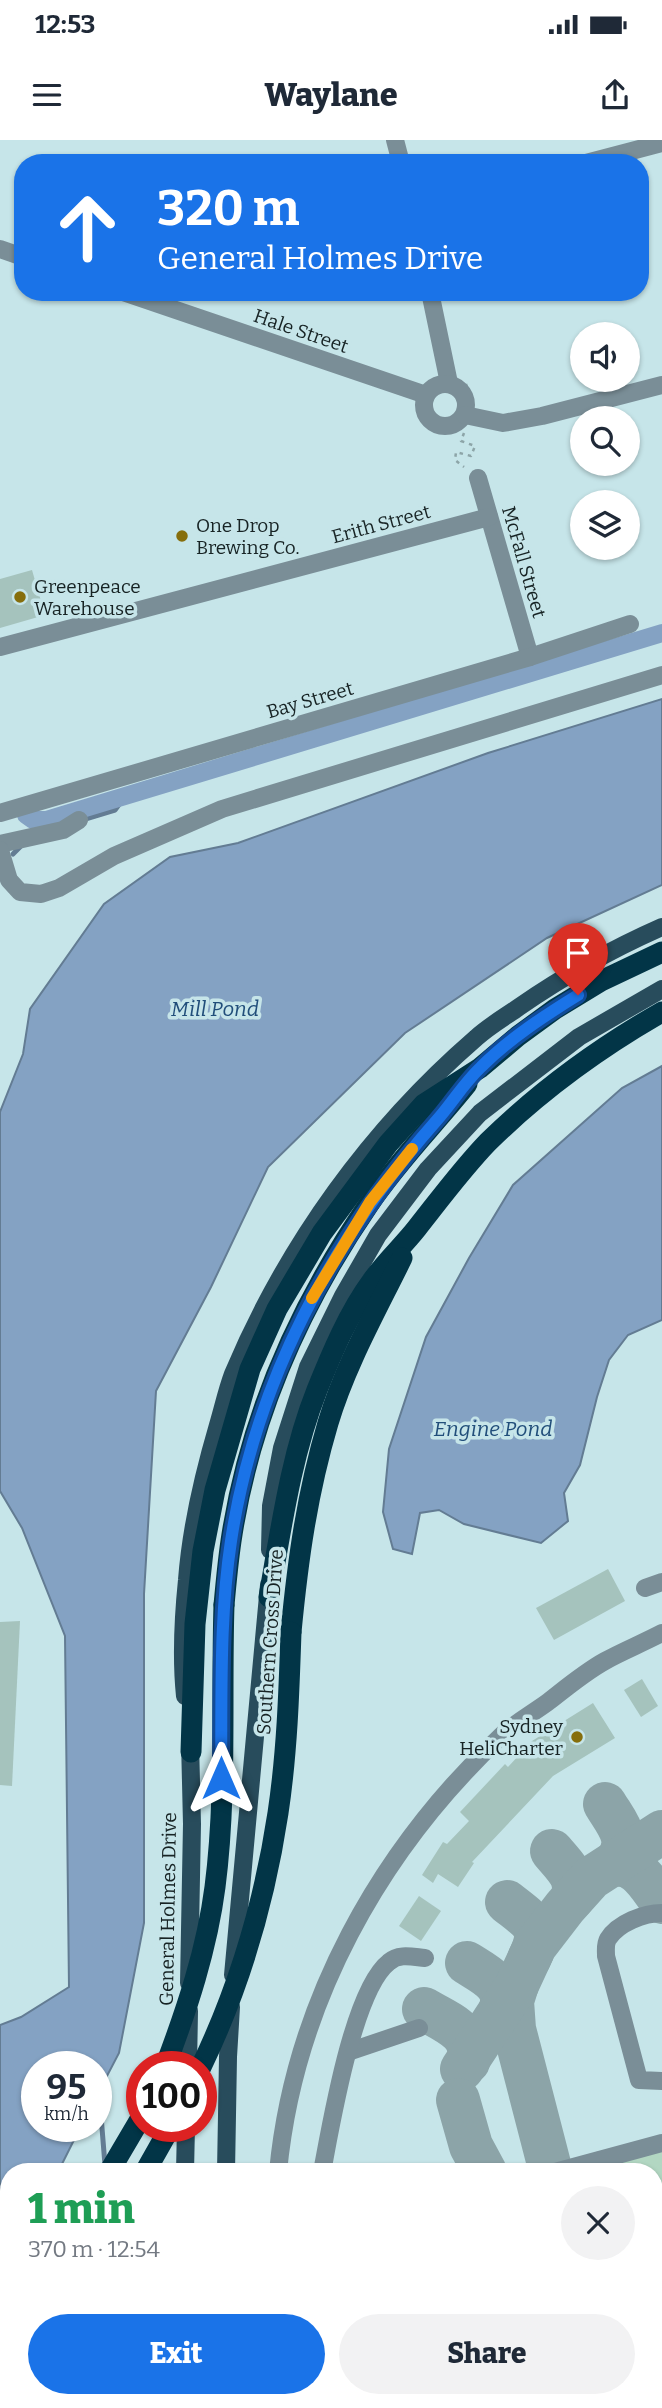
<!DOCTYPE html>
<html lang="en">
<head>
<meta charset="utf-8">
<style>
  body { margin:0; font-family:Bitter,serif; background:#f2f2f3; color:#1f2937; height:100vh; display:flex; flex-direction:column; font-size:26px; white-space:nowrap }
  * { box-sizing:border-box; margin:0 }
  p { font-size:23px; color:#747a83 }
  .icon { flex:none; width:38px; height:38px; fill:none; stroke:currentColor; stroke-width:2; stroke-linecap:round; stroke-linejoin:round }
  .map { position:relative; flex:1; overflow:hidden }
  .details { position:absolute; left:0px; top:2023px; width:663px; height:245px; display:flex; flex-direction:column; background:#fff; border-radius:28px 28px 0 0; box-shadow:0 2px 5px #0004 }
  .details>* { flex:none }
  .top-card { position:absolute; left:14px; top:14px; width:635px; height:147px; border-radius:28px; box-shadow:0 2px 5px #0004; background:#1a73e8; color:#fff; overflow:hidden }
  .tools { position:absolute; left:570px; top:182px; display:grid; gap:14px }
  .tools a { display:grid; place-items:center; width:70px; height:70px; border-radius:50%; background:#fff; box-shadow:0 2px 5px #0004; font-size:35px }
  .speed { position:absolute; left:21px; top:1911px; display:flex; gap:14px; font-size:35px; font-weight:700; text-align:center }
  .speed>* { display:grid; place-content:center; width:91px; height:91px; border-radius:50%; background:#fff; box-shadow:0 2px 5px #0004; line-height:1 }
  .speed small { font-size:18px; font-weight:400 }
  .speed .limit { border:10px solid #d22; background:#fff; color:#111 }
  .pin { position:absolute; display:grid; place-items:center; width:60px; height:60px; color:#fff; margin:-72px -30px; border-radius:50% 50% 50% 0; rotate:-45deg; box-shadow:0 0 7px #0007 }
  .pin .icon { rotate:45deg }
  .me { position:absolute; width:77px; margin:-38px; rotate:0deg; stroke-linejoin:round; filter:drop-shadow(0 0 5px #0008) }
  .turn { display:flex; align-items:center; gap:24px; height:147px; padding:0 28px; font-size:32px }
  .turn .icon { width:91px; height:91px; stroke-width:2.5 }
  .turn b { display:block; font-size:49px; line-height:60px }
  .round { display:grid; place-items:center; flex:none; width:74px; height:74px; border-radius:37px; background:#f2f2f3 }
  .head { display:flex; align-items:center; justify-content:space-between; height:119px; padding:0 28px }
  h1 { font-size:42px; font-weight:800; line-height:52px; color:#1e9e55 }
  .primary-button { display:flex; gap:14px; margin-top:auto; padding:14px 28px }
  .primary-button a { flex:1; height:80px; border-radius:42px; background:#1a73e8; color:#fff; font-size:28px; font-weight:800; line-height:80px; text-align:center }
  .primary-button a+a { background:#f2f2f3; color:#1f2937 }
  .status { display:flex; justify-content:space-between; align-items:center; height:49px; padding:0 35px; background:#fff; direction:ltr }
  .status svg { height:19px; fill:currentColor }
  header { display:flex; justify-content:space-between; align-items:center; height:91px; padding:0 28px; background:#fff; font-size:32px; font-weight:800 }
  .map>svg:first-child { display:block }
  .green { fill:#b2d7c2 }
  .water { fill:#84a2c3; stroke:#637c93; stroke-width:2 }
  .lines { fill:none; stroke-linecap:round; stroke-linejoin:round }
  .stream { stroke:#637c93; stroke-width:5 }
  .canal { stroke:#84a2c3; stroke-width:18 }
  .taxiway { stroke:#8ca4a8; stroke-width:44 }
  .building { fill:#a5c3bd }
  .path { stroke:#8da5a8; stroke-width:2.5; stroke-dasharray:3.5 5; stroke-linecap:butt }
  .minor { stroke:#7a8e97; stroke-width:18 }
  .major { stroke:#284c5c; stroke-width:18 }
  .highway { stroke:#023547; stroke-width:21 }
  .highway-bridge { stroke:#023547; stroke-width:21 }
  .route-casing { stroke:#114b97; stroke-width:18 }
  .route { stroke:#1a73e8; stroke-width:12 }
  .slow { stroke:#f59e0b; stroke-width:12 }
  .poi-dot { fill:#866e0c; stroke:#c6e5e9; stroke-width:2.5 }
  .labels { text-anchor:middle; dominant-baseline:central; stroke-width:7; stroke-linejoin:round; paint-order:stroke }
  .street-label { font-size:19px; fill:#172324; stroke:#c6e5e9 }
  .poi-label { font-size:19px; fill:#172324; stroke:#c6e5e9; text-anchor:start }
  .water-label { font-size:21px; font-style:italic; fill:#214e7a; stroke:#c6e5e9 }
</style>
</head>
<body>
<div class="status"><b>12:53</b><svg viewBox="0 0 49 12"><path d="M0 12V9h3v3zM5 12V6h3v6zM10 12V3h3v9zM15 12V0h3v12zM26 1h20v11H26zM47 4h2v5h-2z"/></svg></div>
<header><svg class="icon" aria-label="menu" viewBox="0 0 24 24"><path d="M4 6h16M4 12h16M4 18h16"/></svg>Waylane<svg class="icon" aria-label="share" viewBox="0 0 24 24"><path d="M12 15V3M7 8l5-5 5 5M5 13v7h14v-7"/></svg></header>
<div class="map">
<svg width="662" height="2268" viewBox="0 0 662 2268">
  <rect width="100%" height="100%" fill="#c6e5e9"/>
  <!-- green -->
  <g class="green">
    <path d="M662,2010V2268H316L317,2259H654V2145L659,2143L654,2127V2032H581Z"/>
    <path d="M9,2242V2259H147L142,2268H0V2250Z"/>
  </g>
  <!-- water -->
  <g class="water">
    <path d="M662,559V745L547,798L405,893L268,1027L211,1147L156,1251L144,1454V1783L119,1913L96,1957V1927H37V1986H81L58,2032H9V2109L0,2117V1885L21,1877L69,1847L65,1496L22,1388L0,1351V972L23,914L30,869L104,764L170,717L238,703L488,613Z"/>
    <path d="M662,926V1180L628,1195L609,1220L597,1257L580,1325L564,1353L568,1381L541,1403L464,1384L439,1370L420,1373L412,1414L393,1409L383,1372L389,1309L426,1197L469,1118L513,1045L622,948Z"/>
  </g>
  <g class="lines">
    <!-- stream -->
    <g class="stream">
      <path d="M82,680L115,670L126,655"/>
      <path d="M32,685L46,680"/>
      <path d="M44,688L61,676L72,679"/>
      <path d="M13,714L23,704"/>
      <path d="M99,1951L105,2025"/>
    </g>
    <!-- canal -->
    <path class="canal" d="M26,675L33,680H46L662,493"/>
    <!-- taxiway -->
    <g class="taxiway">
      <path d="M605,1664C617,1684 633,1700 616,1722"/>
      <path d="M552,1711C564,1726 580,1738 572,1759"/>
      <path d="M612,1725C637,1721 648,1744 662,1762"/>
      <path d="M507,1762C532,1782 545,1787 529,1819"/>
      <path d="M467,1823C486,1835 509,1845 500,1871"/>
      <path d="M517,1845L512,1861L514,1889L551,2032"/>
      <path d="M424,1869C446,1882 476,1892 468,1922"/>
      <path d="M462,1929L517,1845L535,1806L565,1767L591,1738L662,1692"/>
      <path d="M458,1960L471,2006L485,2032"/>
    </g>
  </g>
  <!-- building -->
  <g class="building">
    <path d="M32,430L45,475L0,488V439Z"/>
    <path d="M608,1429L625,1461L554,1500L536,1468Z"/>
    <path d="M20,1481L12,1646L0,1645V1482Z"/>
    <path d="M642,1539L658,1566L641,1577L624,1550Z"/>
    <path d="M593,1563L615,1598L553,1636L472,1722L474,1723L458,1747L438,1734L433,1743L422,1735L443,1702L447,1704L469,1681L460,1672L505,1624L508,1627L532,1601Z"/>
    <path d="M419,1756L441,1771L421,1801L399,1786Z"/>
  </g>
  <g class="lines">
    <!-- path -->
    <g class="path">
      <path d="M466,244L470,256"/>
      <path d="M464,293L461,301L475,306L471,316L456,312L455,320L464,327"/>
    </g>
    <!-- minor -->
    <g class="minor">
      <path d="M395,0L401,23"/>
      <path d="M586,23L662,3"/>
      <path d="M0,109L23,117"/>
      <path d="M123,152L426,255"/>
      <path d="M430,152L449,243"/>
      <circle cx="445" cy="265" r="21"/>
      <path d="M465,275L503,283L542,276L662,245"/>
      <path d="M478,338L530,517"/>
      <path d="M0,507L489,377"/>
      <path d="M0,673L530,517L630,484"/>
      <path d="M0,704L63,690L79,680"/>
      <path d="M0,710L9,740L20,752L41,754L59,748L114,716L222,669L662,535"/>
      <path d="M645,1448L662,1442"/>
      <path d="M662,1773C644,1773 618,1783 608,1799C605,1804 606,1810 606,1816L639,1940L662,1941"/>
      <path d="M348,1912L419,1888"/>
      <path d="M278,2032C294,1864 379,1711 501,1596C515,1583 533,1573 548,1562C566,1548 585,1532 605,1521C623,1511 643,1503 662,1493"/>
      <path d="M322,2032C331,1985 353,1850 389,1822C399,1813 413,1817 425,1818"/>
      <path d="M555,2032L662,2003"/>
      <path d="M272,2268V2259"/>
      <path d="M309,2268V2259"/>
    </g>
    <!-- major -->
    <g class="major">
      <path d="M270,1410L271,1366L282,1308L308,1227L343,1156L378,1095L428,1029L480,973L579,897L662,849"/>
      <path d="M185,1556C181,1517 183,1479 187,1440C191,1387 203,1336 218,1285C223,1268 227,1250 233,1234C287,1105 371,989 476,898C489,886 505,877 519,867C564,836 612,809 662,787"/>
      <path d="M233,1835L269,1445"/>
      <path d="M189,1843L192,1684L190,1601"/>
      <path d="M188,1927L189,1871"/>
      <path d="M185,2032L186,1986"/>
      <path d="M226,2032L228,1917L231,1867"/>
      <path d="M163,2268L169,2259"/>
      <path d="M200,2268L201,2259"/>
      <path d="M221,2268V2259"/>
    </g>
    <!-- highway -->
    <g class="highway">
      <path d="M269,1457C281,1389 291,1315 317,1250C331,1215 349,1172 372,1141C385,1122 403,1106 417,1088C440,1059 462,1029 488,1002C540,951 599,908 662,872"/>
      <path d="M224,1465C226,1443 228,1422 231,1401C249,1279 300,1165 369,1064C398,1021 435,984 467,944"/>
      <path d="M291,1492C298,1419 307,1354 328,1283C345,1226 376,1171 402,1118"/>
      <path d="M191,1612L195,1484L203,1411L215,1350L250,1229L277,1169L322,1093L388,1004L424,964L480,928L518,896L555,869L601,841L662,812"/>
      <path d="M109,2032L142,1976"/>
      <path d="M145,2032L171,1986"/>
      <path d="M0,2164L9,2155"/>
      <path d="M0,2214L9,2205"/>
    </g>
    <!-- highway-bridge -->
    <g class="highway-bridge">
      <path d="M165,1927C187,1869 207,1809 215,1747C227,1654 221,1558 224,1465"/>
      <path d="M201,1927C239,1848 265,1759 278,1673C287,1613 289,1553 291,1492"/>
    </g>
  </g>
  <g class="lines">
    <defs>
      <path id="route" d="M221,1638C222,1559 219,1479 231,1401C255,1242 332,1099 437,980C452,963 464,943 481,927C509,899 544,876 578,855"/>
    </defs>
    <!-- route casing -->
    <use href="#route" class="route-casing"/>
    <!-- route -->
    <use href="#route" class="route"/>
    <!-- slow -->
    <path class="slow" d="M312,1158L370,1062L412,1009"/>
  </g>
  <!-- markers -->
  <g class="poi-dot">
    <circle cx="182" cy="396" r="7"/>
    <circle cx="20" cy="457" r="7"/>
    <circle cx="577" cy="1597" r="7"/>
  </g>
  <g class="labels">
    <!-- street labels -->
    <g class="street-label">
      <text transform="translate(301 191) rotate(19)">Hale Street</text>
      <text transform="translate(381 384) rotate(-15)">Erith Street</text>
      <text transform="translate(524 422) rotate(74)">McFall Street</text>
      <text transform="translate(310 560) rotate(-16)">Bay Street</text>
      <text transform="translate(270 1502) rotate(-86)">Southern Cross Drive</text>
      <text transform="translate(168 1769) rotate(-89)">General Holmes Drive</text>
    </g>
    <!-- poi labels -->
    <g class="poi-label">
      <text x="196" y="385">One Drop<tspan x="196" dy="22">Brewing Co.</tspan></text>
      <text x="34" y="446">Greenpeace<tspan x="34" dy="22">Warehouse</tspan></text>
      <text x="563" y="1586" text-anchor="end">Sydney<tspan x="563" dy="22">HeliCharter</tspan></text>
    </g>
    <!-- water labels -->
    <g class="water-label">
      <text x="215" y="869">Mill Pond</text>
      <text x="493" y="1289">Engine Pond</text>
    </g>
  </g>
</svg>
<div class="tools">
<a><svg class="icon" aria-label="sound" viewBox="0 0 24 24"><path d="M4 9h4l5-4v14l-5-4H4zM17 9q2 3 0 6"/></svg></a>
<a><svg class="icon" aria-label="search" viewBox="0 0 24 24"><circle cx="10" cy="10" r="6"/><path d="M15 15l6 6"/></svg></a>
<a><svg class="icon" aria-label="layers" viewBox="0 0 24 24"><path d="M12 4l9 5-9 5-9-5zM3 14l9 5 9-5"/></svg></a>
</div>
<div class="speed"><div>95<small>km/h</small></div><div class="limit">100</div></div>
<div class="pin" style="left:578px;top:855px;background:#d93025"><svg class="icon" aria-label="arrive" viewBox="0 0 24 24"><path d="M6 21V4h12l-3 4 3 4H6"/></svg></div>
<svg class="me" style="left:221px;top:1638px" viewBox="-20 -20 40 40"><path d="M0-17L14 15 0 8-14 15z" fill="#1a73e8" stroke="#fff" stroke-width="4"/></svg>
<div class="top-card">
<div class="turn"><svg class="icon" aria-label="ahead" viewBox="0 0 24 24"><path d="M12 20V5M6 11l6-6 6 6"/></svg><div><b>320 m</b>General Holmes Drive</div></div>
</div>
<section class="details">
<div class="head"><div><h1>1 min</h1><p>370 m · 12:54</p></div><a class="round"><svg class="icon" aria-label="close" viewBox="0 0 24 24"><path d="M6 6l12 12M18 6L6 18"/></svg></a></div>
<div class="primary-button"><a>Exit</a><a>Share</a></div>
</section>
</div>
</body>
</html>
